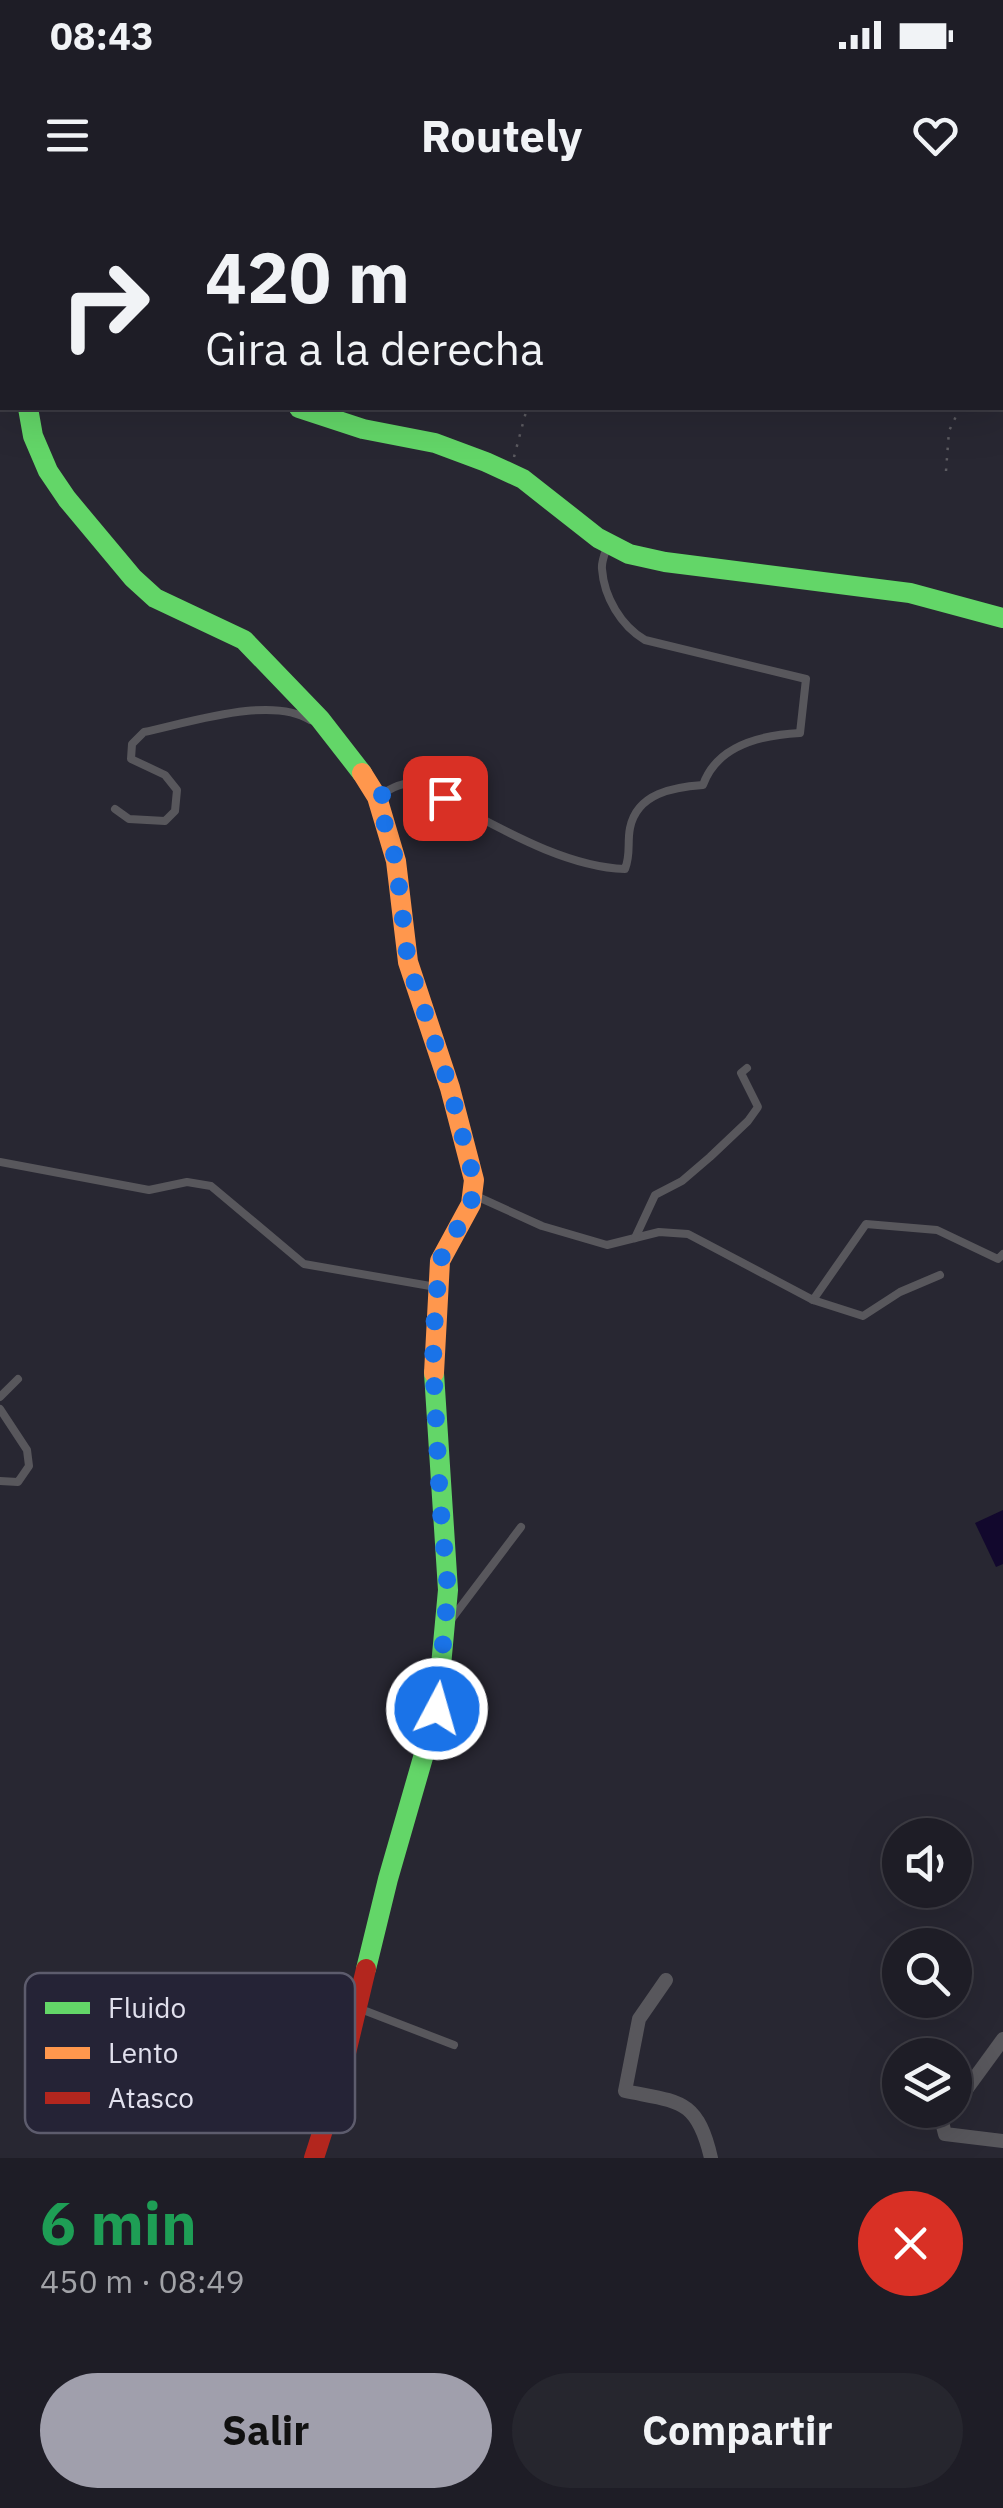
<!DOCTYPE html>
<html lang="es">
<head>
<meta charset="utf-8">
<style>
  body { margin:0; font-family:"IBM Plex Sans",sans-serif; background:#26262e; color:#f1f3f6; height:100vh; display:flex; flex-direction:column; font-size:38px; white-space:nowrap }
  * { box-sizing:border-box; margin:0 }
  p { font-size:32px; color:#a1a2a7 }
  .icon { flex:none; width:55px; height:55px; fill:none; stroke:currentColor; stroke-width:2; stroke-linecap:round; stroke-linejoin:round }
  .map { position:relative; height:1958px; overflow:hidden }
  .panel { display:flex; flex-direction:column; background:#1e1d26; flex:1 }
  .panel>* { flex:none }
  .banner { position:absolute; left:0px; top:0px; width:1005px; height:210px; box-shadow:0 10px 40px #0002,0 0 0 2px #3c3b43; background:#1e1d26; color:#f1f3f6; overflow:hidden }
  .buttons { position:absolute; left:882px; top:1618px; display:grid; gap:20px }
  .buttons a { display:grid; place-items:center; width:90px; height:90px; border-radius:50%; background:#1e1d26; box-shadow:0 10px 40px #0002,0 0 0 2px #3c3b43; font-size:50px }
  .pin { position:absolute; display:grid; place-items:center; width:85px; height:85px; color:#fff; margin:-42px; border-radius:20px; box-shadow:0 5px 15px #0006 }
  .me { position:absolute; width:110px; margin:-55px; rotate:6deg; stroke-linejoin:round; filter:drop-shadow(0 0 8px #0008) }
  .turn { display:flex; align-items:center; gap:35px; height:210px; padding:0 40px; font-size:45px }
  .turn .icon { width:130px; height:130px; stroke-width:2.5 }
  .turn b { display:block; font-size:70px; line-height:85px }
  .round { display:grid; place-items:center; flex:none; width:105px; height:105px; border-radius:52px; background:#26262e }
  .head { display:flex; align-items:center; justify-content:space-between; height:170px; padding:0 40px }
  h1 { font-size:60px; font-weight:700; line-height:75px; color:#1e9e55 }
  .action { display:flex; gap:20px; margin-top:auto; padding:20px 40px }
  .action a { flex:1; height:115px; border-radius:60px; background:#a09fac; color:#111; font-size:40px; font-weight:700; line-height:115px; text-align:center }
  .action a+a { background:#26262e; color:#f1f3f6 }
  .status { display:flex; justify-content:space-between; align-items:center; height:70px; padding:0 50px; background:#1e1d26; direction:ltr }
  .status svg { height:28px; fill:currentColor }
  header { display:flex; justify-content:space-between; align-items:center; height:130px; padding:0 40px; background:#1e1d26; font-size:45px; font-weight:700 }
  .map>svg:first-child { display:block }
  .water { fill:#12082d }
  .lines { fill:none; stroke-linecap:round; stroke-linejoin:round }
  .path { stroke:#5c5b61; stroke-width:2.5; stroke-dasharray:2.5 8; stroke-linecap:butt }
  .lane { stroke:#58575c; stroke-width:8 }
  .street { stroke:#58575c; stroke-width:14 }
  .fast { stroke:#63d668; stroke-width:20 }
  .slow { stroke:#ff974d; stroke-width:20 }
  .jam { stroke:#b3261e; stroke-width:20 }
  .route { stroke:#1a73e8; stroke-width:18; stroke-dasharray:0 32.4 }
  .key { fill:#252336; stroke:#5d5c6d; stroke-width:2.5 }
  .key-label { font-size:28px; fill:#e1e0ed }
</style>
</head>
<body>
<div class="status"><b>08:43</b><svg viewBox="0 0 49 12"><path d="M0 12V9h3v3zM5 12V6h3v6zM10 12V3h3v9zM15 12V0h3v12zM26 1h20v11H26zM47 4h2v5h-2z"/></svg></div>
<header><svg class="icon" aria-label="menu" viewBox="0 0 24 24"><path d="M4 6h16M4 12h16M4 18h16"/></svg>Routely<svg class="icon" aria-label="heart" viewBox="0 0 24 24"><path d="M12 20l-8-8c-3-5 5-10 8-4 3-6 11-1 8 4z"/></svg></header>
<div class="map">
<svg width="1003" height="1958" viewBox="0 0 1003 1958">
  <rect width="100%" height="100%" fill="#282732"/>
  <!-- water -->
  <path class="water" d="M1003,1310V1364L996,1367L975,1323Z"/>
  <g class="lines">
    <!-- path -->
    <g class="path">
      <path d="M561,0V2"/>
      <path d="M1002,124L1003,123"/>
      <path d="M514,257L527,208"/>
      <path d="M946,271L949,231L960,208"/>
    </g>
    <!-- lane -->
    <g class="lane">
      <path d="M377,597C390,589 404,580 420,584C435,588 453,603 467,611C514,636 571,667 625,669C631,654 627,643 630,628C637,593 674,587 703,585C717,545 761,535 800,533L806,479L645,440C621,426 604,397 602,369C601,361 606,351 608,344"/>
      <path d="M115,609L129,619L165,621L175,611L177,590L165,575L131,559L132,544L144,532C188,523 271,495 310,520"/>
      <path d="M0,962L149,990L187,982L211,986L304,1064L436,1087"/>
      <path d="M476,996L542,1026L607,1045L659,1032L688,1034L813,1100L866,1024L937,1030L998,1059L1003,1054"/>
      <path d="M635,1038L655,995L682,981L710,957L748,921L758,907L741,873L747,868"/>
      <path d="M813,1100L863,1116L900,1092L940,1075"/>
      <path d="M0,1197L18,1179"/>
      <path d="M0,1209L27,1250L29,1266L18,1282L0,1281"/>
      <path d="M450,1421L521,1327"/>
      <path d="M358,1808L454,1845"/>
    </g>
    <!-- street -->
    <g class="street">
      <path d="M0,58L2,75"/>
      <path d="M0,145H2"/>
      <path d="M666,1780L639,1819L625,1891C679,1902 697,1898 711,1958"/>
      <path d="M955,1905L1003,1839"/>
      <path d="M951,1910L942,1922L945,1934L1003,1941"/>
    </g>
    <!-- fast -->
    <g class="fast">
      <path d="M28,208L33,236L48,271L67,299L133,378L155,398L244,440L320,519L362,573"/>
      <path d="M299,208L363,229L435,243L486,262L523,279L598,338L629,354L665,362L910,393L1003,418"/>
      <path d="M366,1769L388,1679L437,1509L448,1390L434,1173"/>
    </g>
    <!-- slow -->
    <path class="slow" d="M362,573L377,597L396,661L408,762L450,888L474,980L471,1004L440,1061L434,1173"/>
    <!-- jam -->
    <path class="jam" d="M314,1958L341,1874L366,1769"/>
  </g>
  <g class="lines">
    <!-- route -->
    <path class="route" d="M437,1509L448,1390L440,1302L433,1161L435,1112L440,1060L471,1004L474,980L450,888L408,762L396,661L377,598C404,581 419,583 445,598"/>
  </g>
  <!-- legend -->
  <rect x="25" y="1773" width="330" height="160" rx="15" class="key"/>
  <rect x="45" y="1802" width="45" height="12" fill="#63d668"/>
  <rect x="45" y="1847" width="45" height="12" fill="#ff974d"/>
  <rect x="45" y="1892" width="45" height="12" fill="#b3261e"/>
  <g class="key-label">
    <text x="108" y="1818">Fluido</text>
    <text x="108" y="1863">Lento</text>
    <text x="108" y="1908">Atasco</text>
  </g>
</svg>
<div class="buttons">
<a><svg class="icon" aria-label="sound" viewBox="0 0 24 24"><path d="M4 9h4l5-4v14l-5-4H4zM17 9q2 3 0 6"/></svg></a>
<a><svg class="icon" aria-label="search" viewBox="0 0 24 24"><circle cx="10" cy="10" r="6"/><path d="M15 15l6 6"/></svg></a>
<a><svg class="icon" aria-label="layers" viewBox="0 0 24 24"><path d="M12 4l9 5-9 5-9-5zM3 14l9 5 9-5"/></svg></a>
</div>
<div class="pin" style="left:445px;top:598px;background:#d93025"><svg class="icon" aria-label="arrive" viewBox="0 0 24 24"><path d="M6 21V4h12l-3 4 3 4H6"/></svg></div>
<svg class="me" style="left:437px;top:1509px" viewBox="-20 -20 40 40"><circle r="17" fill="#1a73e8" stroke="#fff" stroke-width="3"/><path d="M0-11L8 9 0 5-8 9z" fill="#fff"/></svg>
<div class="banner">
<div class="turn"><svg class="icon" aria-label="right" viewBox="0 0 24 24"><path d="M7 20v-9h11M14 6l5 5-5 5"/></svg><div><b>420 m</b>Gira a la derecha</div></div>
</div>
</div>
<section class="panel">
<div class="head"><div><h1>6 min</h1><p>450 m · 08:49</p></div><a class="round" style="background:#d93025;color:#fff"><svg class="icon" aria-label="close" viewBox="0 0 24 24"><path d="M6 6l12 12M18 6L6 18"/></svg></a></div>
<div class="action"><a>Salir</a><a>Compartir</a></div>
</section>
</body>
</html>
